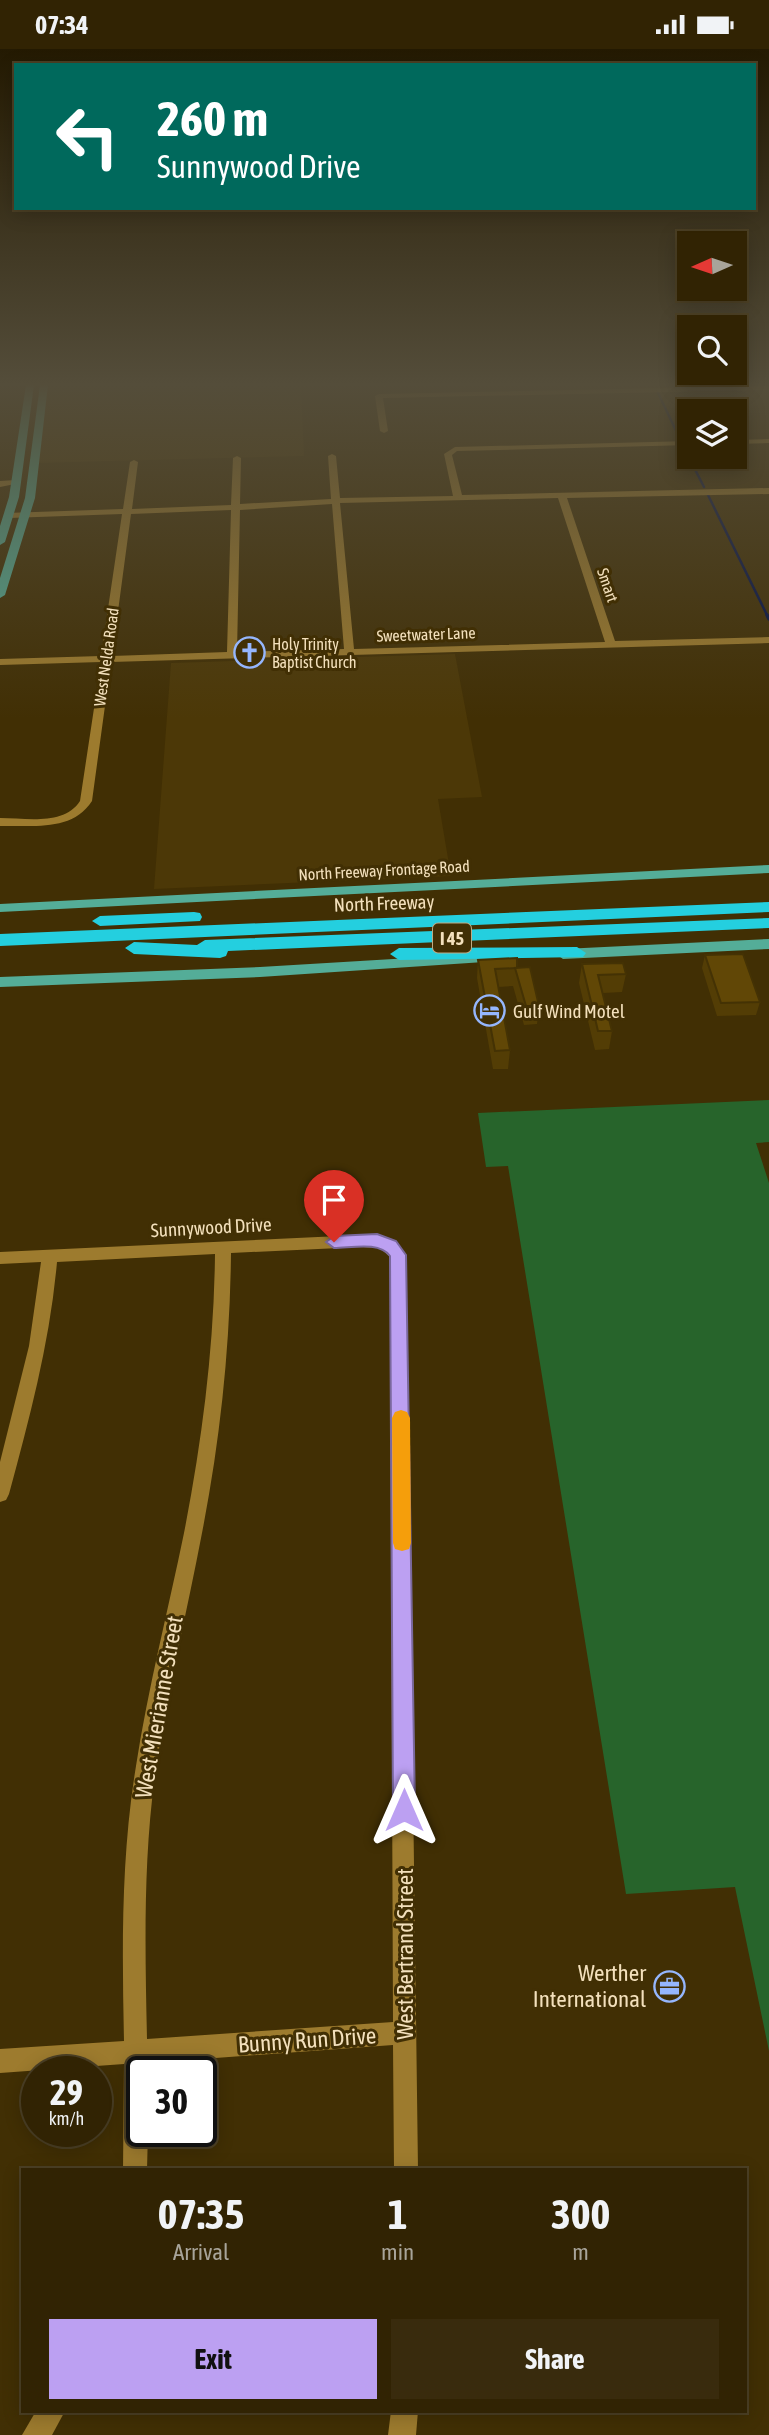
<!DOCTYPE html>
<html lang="en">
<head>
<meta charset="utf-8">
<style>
  body { margin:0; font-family:"Asap Condensed",sans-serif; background:#392b0d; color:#f1f3f6; height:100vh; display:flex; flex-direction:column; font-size:26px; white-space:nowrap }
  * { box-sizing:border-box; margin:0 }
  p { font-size:23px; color:#a8a49a }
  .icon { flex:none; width:38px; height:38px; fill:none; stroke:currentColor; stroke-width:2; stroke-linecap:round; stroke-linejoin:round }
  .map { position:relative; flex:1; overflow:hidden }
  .panel { position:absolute; left:21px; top:2119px; width:726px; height:245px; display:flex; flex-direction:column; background:#312303; border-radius:0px; box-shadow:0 4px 18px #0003,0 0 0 2px #4c4025 }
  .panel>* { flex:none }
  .guide { position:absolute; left:14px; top:14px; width:742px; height:147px; border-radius:0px; box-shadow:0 4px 18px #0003,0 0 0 2px #4c4025; background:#00695c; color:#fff; overflow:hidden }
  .needle { width:46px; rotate:267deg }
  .buttons { position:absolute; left:677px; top:182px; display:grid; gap:14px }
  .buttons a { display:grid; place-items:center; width:70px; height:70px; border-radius:0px; background:#312303; box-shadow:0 4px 18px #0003,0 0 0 2px #4c4025; font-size:35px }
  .speed { position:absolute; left:21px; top:2007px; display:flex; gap:14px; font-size:35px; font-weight:700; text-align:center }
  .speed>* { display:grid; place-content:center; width:91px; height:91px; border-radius:50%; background:#312303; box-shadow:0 4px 18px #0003,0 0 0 2px #4c4025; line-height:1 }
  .speed small { font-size:18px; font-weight:400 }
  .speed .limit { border:4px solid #111; border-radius:10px; background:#fff; color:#111 }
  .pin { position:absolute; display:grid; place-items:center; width:60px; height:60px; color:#fff; margin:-72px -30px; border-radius:50% 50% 50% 0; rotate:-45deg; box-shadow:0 0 7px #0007 }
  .pin .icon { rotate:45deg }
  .me { position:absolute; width:77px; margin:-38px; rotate:0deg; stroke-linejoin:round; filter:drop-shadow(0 0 5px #0008) }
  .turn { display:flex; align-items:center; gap:24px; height:147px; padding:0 28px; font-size:32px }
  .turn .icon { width:91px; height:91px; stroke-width:2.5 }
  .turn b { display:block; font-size:49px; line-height:60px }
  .eta { display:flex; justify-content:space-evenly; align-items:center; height:119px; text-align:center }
  .eta b { font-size:42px; font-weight:700; line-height:49px }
  .primary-button { display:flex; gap:14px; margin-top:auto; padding:14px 28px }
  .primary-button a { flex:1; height:80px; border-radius:0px; background:#bca0f2; color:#111; font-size:28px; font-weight:700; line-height:80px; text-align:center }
  .primary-button a+a { background:#392b0d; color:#f1f3f6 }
  .status { display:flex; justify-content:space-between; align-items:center; height:49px; padding:0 35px; background:#312303; direction:ltr }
  .status svg { height:19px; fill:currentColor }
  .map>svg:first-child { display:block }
  .built { fill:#4c3807 }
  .green { fill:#27642b }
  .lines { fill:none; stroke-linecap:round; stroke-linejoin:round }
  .stream-far1 { stroke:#02114d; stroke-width:2.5 }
  .stream { stroke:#02114d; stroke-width:3.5 }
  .minor { fill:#9d7b2e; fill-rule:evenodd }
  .major { fill:#54ad98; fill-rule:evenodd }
  .highway { fill:#24cfdf; fill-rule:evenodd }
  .wall { fill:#533d05 }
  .building { fill:#614706; stroke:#443204; stroke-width:2 }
  .route { fill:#bca0f2; stroke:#7a689d; stroke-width:2 }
  .slow { fill:#f59e0b }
  .labels { text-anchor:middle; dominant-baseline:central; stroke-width:6; stroke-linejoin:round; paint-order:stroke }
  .far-street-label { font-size:16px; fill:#f3e0bc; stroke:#412f04 }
  .far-poi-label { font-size:16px; fill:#f3e0bc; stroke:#412f04; text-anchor:start }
  .shield { fill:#412f04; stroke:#beab85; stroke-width:2 }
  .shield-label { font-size:18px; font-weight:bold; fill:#f3e0bc }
  .street-label { font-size:19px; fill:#f3e0bc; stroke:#412f04 }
  .poi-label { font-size:19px; fill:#f3e0bc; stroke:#412f04; text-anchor:start }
  .near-street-label { font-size:23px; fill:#f3e0bc; stroke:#412f04 }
  .near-poi-label { font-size:23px; fill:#f3e0bc; stroke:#412f04; text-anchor:end }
</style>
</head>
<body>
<div class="status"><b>07:34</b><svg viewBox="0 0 49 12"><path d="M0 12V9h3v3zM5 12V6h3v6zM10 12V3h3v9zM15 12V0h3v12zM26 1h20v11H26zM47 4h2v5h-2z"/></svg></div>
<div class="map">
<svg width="769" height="2386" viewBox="0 0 769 2386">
  <rect width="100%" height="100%" fill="#412f04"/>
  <!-- built -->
  <g class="built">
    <path d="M127,336H301L304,407L36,414L44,338Z"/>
    <path d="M455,605L482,748L438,750L451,827L154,840L171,614Z"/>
  </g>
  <!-- green -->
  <path class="green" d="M769,1051V1093L756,1094L769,1134V2002L735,1838L626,1845L508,1117L486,1118L478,1064Z"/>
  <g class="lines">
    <!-- stream-far1 -->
    <g class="stream-far1">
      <path d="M658,344L681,392"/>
      <path d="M683,397L704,438"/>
      <path d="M707,444L768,568"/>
    </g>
    <!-- stream -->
    <path class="stream" d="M767,566L769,570"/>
    <!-- minor -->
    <g class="minor">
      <path d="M769,337V341L383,349L388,382L384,384L380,382L375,347L379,345Z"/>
      <path d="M769,390V394L735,395V391Z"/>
      <path d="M690,392V396L457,402L452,406L462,446L769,439V445L567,449L615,592L769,588V594L111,613L92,752C72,783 33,776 0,777V769C26,769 64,777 80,752L101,613L0,616V610L101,607L122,465L9,469L6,468V464L123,460L130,413L134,411L138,413L132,460L231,456L233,409L237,407L241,409L240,455L331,450L328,407L332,405L336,407L340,449L453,447L444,405L455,398ZM558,449L605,593L354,600L340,454ZM332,455L344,600L237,603L240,461ZM231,461L227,603L112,607L131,465Z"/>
      <path d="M0,432L16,431L20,434L0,438Z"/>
      <path d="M361,1186C380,1186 396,1189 406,1206L418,2121H394L393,1996L148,2014V2023H142V2082H148L147,2121H123L124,2015L0,2024V2000L124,1992C122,1900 121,1808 136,1717C148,1639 168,1562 184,1484C202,1392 214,1299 215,1205L57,1213C50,1292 30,1368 9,1445L6,1451L0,1453V1413L29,1297L41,1213L0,1215V1203ZM361,1198L380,1199L390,1208L393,1973L147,1990C145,1899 143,1809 156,1719C168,1640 187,1563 202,1484C220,1392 230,1299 231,1204Z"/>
      <path d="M36,2362H65L52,2386H22Z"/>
      <path d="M391,2362H418L416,2386H388Z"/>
    </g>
    <!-- major -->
    <g class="major">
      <path d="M26,336H34L19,448L5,493L0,496V477L9,448Z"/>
      <path d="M40,336H48L35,449L5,546L0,549V529L25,449Z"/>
      <path d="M769,816V824L0,863V855Z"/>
      <path d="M769,890V900L563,910L556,905L563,900Z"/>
      <path d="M510,903L517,908L515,911L260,928L0,938V928L260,918Z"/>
    </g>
    <!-- highway -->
    <g class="highway">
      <path d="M769,853V863L0,897V885Z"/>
      <path d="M194,863L200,864L202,868L200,872L100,877L92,872L100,867Z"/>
      <path d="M769,869V879L228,902L226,907L220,909L134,905L125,899L134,893L197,896L205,891Z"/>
      <path d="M577,898L586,904L583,908L399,911L390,905L399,899Z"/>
    </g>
  </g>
  <!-- wall -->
  <g class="wall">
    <path d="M705,906L760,953L756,966L717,967L702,919Z"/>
    <path d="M478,911L517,919L539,957L537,975L524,976L513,937L498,938L510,1001L508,1020H493L477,929Z"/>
    <path d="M582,915L626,925L622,943L603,944L612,982L609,1000L595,1001L579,934Z"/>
  </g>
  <!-- building -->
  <g class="building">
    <path d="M743,905L760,953L721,954L705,906Z"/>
    <path d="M517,909V919L495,920L510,1001L495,1002L478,911Z"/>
    <path d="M623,914L626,925L598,926L612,982H598L582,915Z"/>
    <path d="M530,918L539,957H526L515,919Z"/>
  </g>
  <!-- sky -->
  <linearGradient id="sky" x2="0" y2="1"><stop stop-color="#241a02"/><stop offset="0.5" stop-color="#544d3a"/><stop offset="1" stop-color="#544d3a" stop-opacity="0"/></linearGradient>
  <rect width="769" height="670" fill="url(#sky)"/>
  <!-- route -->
  <path class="route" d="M377,1185L396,1192L406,1206L415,1761L411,1769L404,1772L396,1769L393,1761L390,1207C379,1192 351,1199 334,1199L326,1193L334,1187Z"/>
  <!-- slow -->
  <path class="slow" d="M401,1361L407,1363L410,1369L411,1494L409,1500L402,1502L395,1500L393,1494L392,1369L395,1363Z"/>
  <!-- icons -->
  <defs>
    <symbol id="church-ring" viewBox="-11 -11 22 22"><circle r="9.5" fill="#412f04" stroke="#95b6fd" stroke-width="1.5"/><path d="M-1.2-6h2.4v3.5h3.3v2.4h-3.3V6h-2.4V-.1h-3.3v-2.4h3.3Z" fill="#95b6fd"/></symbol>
    <symbol id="hotel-ring" viewBox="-11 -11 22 22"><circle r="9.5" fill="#412f04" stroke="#95b6fd" stroke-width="1.5"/><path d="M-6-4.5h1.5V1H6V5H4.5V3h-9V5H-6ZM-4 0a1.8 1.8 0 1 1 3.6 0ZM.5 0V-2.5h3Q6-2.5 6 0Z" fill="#95b6fd"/></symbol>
    <symbol id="office-ring" viewBox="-11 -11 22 22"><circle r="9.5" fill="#412f04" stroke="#95b6fd" stroke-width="1.5"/><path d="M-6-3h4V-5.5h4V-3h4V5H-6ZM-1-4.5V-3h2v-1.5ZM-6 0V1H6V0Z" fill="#95b6fd"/></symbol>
  </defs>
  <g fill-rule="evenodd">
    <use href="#church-ring" x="232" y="586" width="35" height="35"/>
    <use href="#hotel-ring" x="472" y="944" width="35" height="35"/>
    <use href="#office-ring" x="652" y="1920" width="35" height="35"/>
  </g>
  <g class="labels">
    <!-- far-street labels -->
    <g class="far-street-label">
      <text transform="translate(608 536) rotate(71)">Smart</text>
      <text transform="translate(426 585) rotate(-2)">Sweetwater Lane</text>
      <text transform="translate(106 608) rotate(-82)">West Nelda Road</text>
      <text transform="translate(384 821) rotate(-3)">North Freeway Frontage Road</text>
    </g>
    <!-- far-poi labels -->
    <g class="far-poi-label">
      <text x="272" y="595">Holy Trinity<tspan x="272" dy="18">Baptist Church</tspan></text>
    </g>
    <!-- shield labels -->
    <rect class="shield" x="433" y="874.5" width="38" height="29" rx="5"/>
    <g class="shield-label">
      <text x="452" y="889">I 45</text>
    </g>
    <!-- street labels -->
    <g class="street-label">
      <text transform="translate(384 854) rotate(-2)">North Freeway</text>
      <text transform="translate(211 1178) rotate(-3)">Sunnywood Drive</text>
    </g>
    <!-- poi labels -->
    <g class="poi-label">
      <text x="513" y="962">Gulf Wind Motel</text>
    </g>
    <!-- near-street labels -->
    <g class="near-street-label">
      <text transform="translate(159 1658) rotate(-80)">West Mierianne Street</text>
      <text transform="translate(405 1905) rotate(-90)">West Bertrand Street</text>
      <text transform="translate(307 1991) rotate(-4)">Bunny Run Drive</text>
    </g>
    <!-- near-poi labels -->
    <g class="near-poi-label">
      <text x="646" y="1924">Werther<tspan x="646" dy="26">International</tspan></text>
    </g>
  </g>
</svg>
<div class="buttons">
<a><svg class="needle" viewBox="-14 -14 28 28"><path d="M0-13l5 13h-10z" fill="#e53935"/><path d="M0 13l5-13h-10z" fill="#a8a49a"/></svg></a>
<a><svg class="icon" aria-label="search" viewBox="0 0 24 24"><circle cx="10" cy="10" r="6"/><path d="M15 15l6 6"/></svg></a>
<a><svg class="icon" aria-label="layers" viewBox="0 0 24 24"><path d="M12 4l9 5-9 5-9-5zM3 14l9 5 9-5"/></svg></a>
</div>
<div class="speed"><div>29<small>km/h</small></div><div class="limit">30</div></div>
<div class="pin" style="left:334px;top:1193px;background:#d93025"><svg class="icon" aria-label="arrive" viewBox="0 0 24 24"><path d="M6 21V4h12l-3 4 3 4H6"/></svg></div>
<svg class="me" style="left:404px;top:1761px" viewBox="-20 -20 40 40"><path d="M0-17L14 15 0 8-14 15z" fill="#bca0f2" stroke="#fff" stroke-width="4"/></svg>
<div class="guide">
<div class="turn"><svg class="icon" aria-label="left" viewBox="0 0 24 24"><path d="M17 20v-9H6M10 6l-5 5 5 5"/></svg><div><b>260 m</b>Sunnywood Drive</div></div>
</div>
<section class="panel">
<div class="eta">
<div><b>07:35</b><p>Arrival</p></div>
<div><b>1</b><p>min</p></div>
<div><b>300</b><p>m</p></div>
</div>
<div class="primary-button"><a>Exit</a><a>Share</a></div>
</section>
</div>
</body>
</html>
